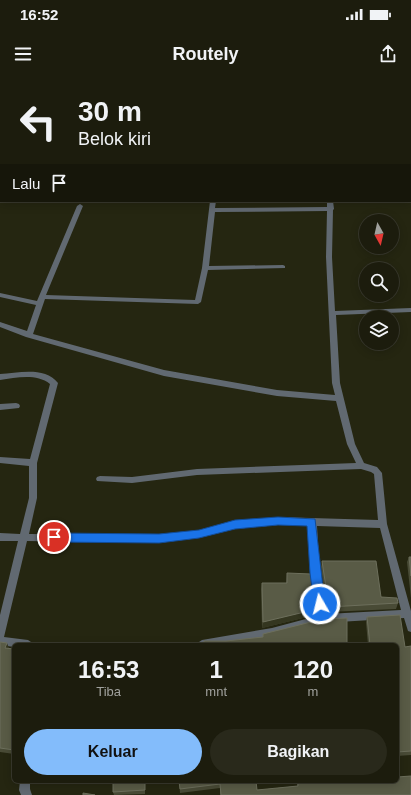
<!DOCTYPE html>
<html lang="id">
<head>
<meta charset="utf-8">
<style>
  body { margin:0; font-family:Arial,sans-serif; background:#29291b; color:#f1f3f6; height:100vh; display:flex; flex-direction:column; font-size:15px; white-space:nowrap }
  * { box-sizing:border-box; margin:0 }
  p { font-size:13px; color:#a0a19d }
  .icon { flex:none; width:22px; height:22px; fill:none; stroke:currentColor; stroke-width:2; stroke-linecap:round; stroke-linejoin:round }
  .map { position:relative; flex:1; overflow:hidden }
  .sheet { position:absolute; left:12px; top:563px; width:387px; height:140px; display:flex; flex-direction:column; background:#1c1c0d; border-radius:6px; box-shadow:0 2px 10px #0003,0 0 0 1px #3a3a2e }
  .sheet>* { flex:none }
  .top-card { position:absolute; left:0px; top:0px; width:411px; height:122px; box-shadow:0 2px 10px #0003,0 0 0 1px #3a3a2e; background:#1c1c0d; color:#f1f3f6; overflow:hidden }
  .needle { width:26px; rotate:172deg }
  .fabs { position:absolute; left:359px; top:134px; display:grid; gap:8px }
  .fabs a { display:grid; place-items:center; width:40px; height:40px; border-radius:50%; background:#1c1c0d; box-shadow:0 2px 10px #0003,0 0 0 1px #3a3a2e; font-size:20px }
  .pin { position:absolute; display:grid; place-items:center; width:34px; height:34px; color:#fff; margin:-17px; border:2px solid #fff; border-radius:50%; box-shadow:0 1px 4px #0007 }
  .me { position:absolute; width:44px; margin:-22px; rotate:352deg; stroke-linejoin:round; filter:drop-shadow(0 0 3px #0008) }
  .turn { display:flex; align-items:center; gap:14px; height:84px; padding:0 12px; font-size:18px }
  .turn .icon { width:52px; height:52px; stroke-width:2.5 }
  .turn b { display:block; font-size:28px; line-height:34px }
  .then { display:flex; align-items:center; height:38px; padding:0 12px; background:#0003; gap:8px; font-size:15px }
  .eta { display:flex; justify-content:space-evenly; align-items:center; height:68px; text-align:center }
  .eta b { font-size:24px; font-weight:600; line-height:28px }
  .action { display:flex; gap:8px; margin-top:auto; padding:8px 12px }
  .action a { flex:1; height:46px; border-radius:24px; background:#83bcfb; color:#111; font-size:16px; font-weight:600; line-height:46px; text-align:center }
  .action a+a { background:#29291b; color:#f1f3f6 }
  .status { display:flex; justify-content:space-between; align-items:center; height:28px; padding:0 20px; background:#1c1c0d; direction:ltr }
  .status svg { height:11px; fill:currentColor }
  header { display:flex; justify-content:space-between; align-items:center; height:52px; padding:0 12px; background:#1c1c0d; font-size:18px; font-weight:600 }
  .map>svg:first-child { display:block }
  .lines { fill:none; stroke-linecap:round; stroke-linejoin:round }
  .street { fill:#616971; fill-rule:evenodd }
  .wall { fill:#494b36 }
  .shaded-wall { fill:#343620 }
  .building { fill:#595b46; stroke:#6d6f5c }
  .route { fill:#1a73e8; stroke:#114b97 }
</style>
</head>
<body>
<div class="status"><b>16:52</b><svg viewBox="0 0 49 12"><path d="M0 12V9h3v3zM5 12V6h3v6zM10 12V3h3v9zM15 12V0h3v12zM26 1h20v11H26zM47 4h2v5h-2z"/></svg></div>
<header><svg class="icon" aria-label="menu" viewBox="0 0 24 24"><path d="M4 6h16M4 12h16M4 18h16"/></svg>Routely<svg class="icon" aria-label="share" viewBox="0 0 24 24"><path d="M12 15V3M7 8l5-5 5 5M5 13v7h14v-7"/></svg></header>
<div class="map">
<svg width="411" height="715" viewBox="0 0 411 715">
  <rect width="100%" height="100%" fill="#252611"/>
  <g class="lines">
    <!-- street -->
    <g class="street">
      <path d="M210,121H216L215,128L327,127V121H333L334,129L333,130L332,177L335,231L411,228V232L336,235L340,303L355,364L364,383L377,387L382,393L387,444L411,531V552L408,551L404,538L322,543L272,556L226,565H197L199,562L202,560L272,548L317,536L310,493L308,445H278L235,449L199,458L159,463L27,461L4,557L28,560L31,562L33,565H14V567L0,565V535L18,461H0V453L20,454L29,418V386L0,383V377L30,379L50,304C36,293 16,298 0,300V294C18,293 45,286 58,303L37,383V418L29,454L159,455L199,450L235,441L278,437L378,440L374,394L371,392L361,389L197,395L132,403L97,401L96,399L97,397L100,396L132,397L197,389L356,383L347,364L336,321L277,316L164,296L26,257L0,247V242L27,251L36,225L0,217V213L37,221L77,126L80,124L83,126L46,215L195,220L202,188ZM327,131L326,177L332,303L335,315L277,310L164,290L33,254L45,219L198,224L201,222L208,190L285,188V186L283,185L209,186L215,132ZM317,446L380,448L401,530L326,534L320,493Z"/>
      <path d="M16,323L19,324L20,326L19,328L0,330V324Z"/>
      <path d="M20,701H30V709L32,715H21L19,710Z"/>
    </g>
  </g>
  <!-- wall -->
  <g class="wall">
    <path d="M409,477H411V518L407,482Z"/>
    <path d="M322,481L381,517L398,523L396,529L327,532L321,487Z"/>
    <path d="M287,493L315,535L262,548L261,509L262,503H286Z"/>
    <path d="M367,537L405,567L411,566V675L397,676V565H368L366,542Z"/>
    <path d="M0,562L9,568L14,569V674L0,672Z"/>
    <path d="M113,701H145V714L114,715L113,712Z"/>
    <path d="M179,701H256L257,710L297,706V701H397L411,715H220V708L180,713Z"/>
  </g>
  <!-- shaded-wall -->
  <g class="shaded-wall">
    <path d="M317,529L315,535L262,548L263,542Z"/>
    <path d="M7,563L9,568L7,573L5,568Z"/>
  </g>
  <!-- building -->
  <g class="building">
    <path d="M409,477H411V496Z"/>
    <path d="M322,481H376L381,517L397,518L398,523L329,527Z"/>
    <path d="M287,493L311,494L317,529L263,542L262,503H287Z"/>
    <path d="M400,535L405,567L411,566V671L397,672V565H370L367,537Z"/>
    <path d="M347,538V565H204V561H226L263,557V554L323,539Z"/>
    <path d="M0,562L7,563L5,568L14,569V670L0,668Z"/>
    <path d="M411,696V715H221L220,704L180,709L179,701H256L257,710L298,706V701H397V697Z"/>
    <path d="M113,701H145V710L113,712Z"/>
    <path d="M83,713L95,715H83Z"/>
  </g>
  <!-- route -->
  <path class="route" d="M278,437L315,439L325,524L323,527L320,528L316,527L314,524L310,493L307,446L278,445L235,449L199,458L159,463L54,462L49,457L54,453L159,454L199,450L235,440Z"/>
</svg>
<div class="fabs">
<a><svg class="needle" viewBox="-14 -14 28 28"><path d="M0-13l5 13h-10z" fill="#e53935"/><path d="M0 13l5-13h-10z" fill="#a0a19d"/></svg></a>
<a><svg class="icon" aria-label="search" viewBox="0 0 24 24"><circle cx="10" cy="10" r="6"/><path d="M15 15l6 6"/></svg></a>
<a><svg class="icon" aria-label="layers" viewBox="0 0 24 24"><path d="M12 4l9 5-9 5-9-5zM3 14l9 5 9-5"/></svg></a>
</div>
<div class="pin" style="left:54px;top:457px;background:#d93025"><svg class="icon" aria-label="arrive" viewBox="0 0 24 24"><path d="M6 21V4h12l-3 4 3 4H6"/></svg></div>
<svg class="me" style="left:320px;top:524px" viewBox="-20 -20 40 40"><circle r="17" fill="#1a73e8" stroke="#fff" stroke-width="3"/><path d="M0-11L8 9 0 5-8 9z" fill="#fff"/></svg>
<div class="top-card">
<div class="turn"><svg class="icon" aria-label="left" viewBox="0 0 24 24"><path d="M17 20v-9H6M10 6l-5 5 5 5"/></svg><div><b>30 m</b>Belok kiri</div></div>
<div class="then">Lalu<svg class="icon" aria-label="arrive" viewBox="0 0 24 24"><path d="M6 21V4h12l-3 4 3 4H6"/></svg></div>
</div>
<section class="sheet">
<div class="eta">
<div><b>16:53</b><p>Tiba</p></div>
<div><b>1</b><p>mnt</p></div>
<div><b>120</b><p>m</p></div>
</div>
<div class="action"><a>Keluar</a><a>Bagikan</a></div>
</section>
</div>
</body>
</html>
